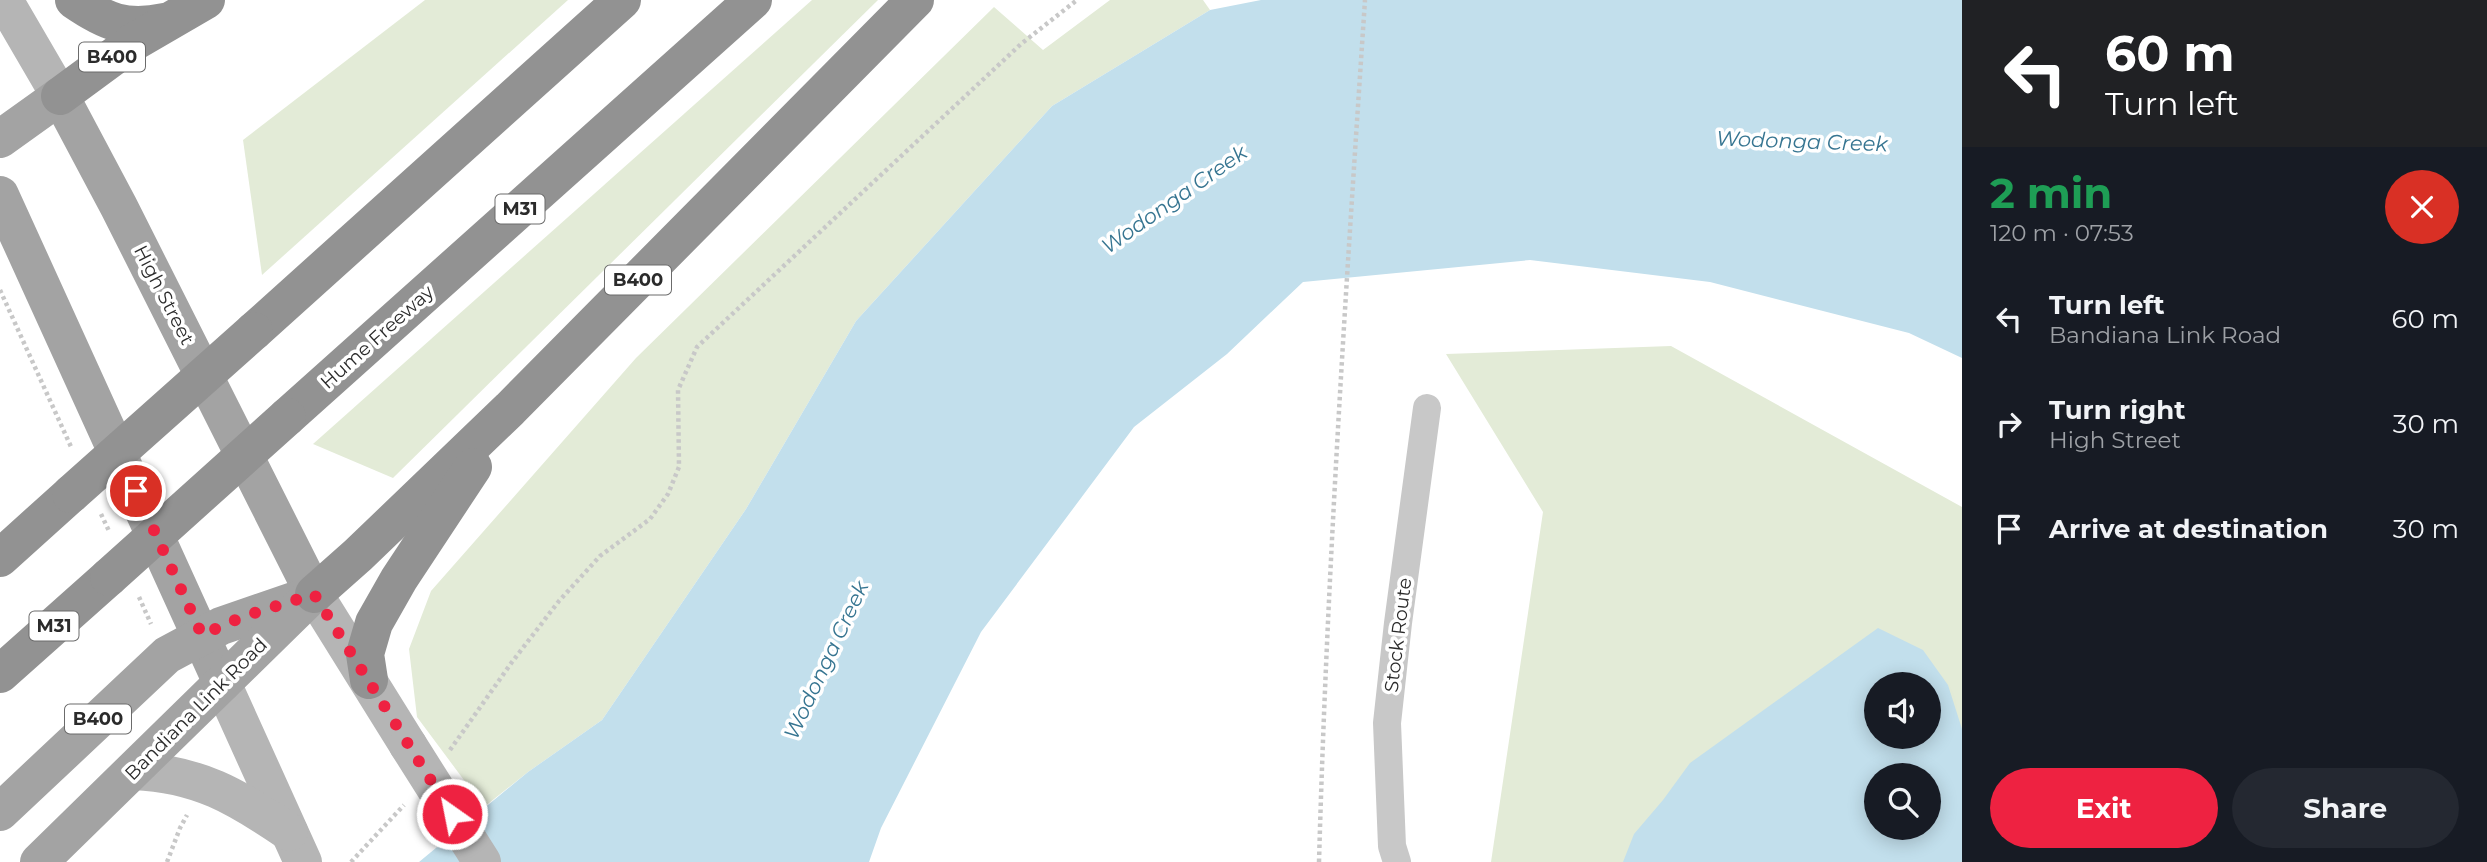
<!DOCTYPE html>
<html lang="en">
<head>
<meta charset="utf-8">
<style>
  body { margin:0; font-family:Montserrat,sans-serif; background:#242831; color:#f1f3f6; height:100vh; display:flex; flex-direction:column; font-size:26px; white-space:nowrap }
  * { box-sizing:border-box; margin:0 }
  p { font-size:23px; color:#9ea1a6 }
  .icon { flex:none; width:38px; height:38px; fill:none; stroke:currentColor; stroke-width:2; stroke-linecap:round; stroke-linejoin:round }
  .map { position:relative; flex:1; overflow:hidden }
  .panel { display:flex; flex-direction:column; background:#171b24; width:525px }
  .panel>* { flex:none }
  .hud { background:#202124; color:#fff; overflow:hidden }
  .controls { position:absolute; left:1864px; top:672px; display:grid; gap:14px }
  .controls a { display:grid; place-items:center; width:77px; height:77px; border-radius:50%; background:#171b24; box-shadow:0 4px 18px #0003; font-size:35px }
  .pin { position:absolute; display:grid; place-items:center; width:60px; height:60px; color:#fff; margin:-30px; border:4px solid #fff; border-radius:50%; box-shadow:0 2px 7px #0007 }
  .me { position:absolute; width:77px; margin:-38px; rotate:327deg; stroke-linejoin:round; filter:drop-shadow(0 0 5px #0008) }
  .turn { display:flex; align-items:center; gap:24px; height:147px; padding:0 28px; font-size:32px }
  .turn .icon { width:91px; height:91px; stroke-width:2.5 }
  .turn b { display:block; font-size:49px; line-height:60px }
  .round { display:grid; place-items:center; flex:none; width:74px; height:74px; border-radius:37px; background:#242831 }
  .overview { display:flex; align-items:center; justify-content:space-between; height:119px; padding:0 28px }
  h1 { font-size:42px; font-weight:700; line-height:52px; color:#1e9e55 }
  .cta { display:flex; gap:14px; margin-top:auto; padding:14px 28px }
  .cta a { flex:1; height:80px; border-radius:42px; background:#ee2241; color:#fff; font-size:28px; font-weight:700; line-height:80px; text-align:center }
  .cta a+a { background:#242831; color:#f1f3f6 }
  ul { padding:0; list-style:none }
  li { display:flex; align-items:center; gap:21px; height:105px; padding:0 28px }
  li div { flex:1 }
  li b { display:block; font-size:26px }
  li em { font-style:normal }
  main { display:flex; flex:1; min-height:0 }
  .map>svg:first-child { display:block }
  .green { fill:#e3ebd7; fill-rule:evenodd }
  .water { fill:#c2dfec; fill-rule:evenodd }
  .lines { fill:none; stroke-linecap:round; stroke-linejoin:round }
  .path { stroke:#c8c8c8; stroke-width:4.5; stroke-dasharray:3.5 3.5; stroke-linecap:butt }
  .minor { stroke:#c8c8c8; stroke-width:28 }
  .secondary { stroke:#b5b5b5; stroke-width:38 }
  .primary { stroke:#a3a3a3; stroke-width:38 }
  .motorway { stroke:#929292; stroke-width:38 }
  .secondary-bridge { stroke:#b5b5b5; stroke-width:38 }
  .motorway-bridge { stroke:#929292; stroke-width:38 }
  .route { stroke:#ee2241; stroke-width:12; stroke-dasharray:0 21.6 }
  .labels { text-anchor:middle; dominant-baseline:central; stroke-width:7; stroke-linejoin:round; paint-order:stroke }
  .shield { fill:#fff; stroke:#6b6b6b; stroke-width:2 }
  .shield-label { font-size:18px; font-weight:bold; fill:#2b2b2b }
  .street-label { font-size:19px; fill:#2b2b2b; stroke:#fff }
  .water-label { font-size:21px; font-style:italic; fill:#367591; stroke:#fff }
</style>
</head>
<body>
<main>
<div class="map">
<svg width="1962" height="862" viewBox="0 0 1962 862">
  <rect width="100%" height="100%" fill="#fff"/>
  <!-- green -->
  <g class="green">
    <path d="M425,0H568L262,275L243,140Z"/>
    <path d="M812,0H878L393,478L313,444Z"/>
    <path d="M1110,0H1203L1210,10L1052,106L856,321L746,509L602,720L528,772L484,807L417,717L409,649L431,591L636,358L994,7L1043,50Z"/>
    <path d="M1671,346L1962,507V862H1491L1543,512L1446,354ZM1876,684H1928V737H1876ZM1876,775H1928V828H1876Z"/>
  </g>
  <!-- water -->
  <g class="water">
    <path d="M1261,0H1962V358L1909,333L1710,282L1530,260L1303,282L1227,354L1134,427L981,632L881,828L869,862H419L528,772L602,720L746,509L856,321L1052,106L1210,10Z"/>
    <path d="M1878,628L1923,650L1948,685L1962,729V862H1623L1634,834L1663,800L1690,763ZM1928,684V737H1876V684ZM1928,775V828H1876V775Z"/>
  </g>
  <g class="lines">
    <!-- path -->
    <g class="path">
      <path d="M0,290L72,449"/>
      <path d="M101,514L109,531"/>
      <path d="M139,597L151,624"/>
      <path d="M450,750L512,662L559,601L600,556L650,519L668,494L679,467L678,390L697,347L1021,44L1077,0"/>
      <path d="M167,862L180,828L187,815"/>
      <path d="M351,862L404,805"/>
      <path d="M1319,862C1327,574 1346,287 1365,0"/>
    </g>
    <!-- minor -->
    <path class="minor" d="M1397,862L1392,846L1387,723L1398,623L1427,408"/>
    <!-- secondary -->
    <g class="secondary">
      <path d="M4,0L60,96"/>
      <path d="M314,594L408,745"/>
      <path d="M222,683L303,862"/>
      <path d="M134,771C199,774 236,796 289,832"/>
    </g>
    <!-- primary -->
    <g class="primary">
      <path d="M0,139L60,96L119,207L314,594"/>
      <path d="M0,195L222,683"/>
      <path d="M0,812L167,655L221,626L314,594"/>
      <path d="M39,862L305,602"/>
    </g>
    <!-- motorway -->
    <g class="motorway">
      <path d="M74,0C106,22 125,30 165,22"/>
      <path d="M60,96L132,43L206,0"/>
      <path d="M254,331L622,0"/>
      <path d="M287,417L753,0"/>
      <path d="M0,558L71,494"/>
      <path d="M314,594L358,555L510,409L915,0"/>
      <path d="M0,674L109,577"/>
      <path d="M369,680L365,654L374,623L399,579L473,467"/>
    </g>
    <!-- secondary-bridge -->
    <path class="secondary-bridge" d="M408,745L482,862"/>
    <!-- motorway-bridge -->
    <g class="motorway-bridge">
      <path d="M71,494L254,331"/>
      <path d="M109,577L287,417"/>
    </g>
  </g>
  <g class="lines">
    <!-- route -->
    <path class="route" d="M136,491L202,635L242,617L314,594L452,814"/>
  </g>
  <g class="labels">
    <!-- shield labels -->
    <g class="shield">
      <rect x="79" y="42.5" width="66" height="29" rx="5"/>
      <rect x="495.5" y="194.5" width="49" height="29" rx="5"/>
      <rect x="605" y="265.5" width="66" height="29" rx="5"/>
      <rect x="29.5" y="611.5" width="49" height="29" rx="5"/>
      <rect x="65" y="704.5" width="66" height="29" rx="5"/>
    </g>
    <g class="shield-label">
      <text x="112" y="57">B400</text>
      <text x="520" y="209">M31</text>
      <text x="638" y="280">B400</text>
      <text x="54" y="626">M31</text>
      <text x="98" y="719">B400</text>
    </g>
    <!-- street labels -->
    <g class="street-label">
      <text transform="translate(164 295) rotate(63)">High Street</text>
      <text transform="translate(377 337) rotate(-42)">Hume Freeway</text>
      <text transform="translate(1398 635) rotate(-83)">Stock Route</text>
      <text transform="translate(196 709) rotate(-45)">Bandiana Link Road</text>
    </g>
    <!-- water labels -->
    <g class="water-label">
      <text transform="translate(1802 141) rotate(2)">Wodonga Creek</text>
      <text transform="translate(1174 199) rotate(-35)">Wodonga Creek</text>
      <text transform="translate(826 660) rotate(-65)">Wodonga Creek</text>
    </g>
  </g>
</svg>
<div class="controls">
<a><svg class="icon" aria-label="sound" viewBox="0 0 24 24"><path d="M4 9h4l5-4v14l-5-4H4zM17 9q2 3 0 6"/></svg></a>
<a><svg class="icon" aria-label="search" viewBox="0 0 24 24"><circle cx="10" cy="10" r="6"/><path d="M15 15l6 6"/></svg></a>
</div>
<div class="pin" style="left:136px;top:491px;background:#d93025"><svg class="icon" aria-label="arrive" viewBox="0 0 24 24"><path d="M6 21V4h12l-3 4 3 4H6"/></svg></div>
<svg class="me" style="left:452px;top:814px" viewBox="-20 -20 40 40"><circle r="17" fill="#ee2241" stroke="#fff" stroke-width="3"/><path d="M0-11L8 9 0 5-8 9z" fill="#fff"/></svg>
</div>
<section class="panel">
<div class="hud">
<div class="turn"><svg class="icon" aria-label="left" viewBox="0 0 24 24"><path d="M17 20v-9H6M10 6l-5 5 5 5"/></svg><div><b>60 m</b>Turn left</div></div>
</div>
<div class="overview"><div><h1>2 min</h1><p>120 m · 07:53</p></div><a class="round" style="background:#d93025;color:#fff"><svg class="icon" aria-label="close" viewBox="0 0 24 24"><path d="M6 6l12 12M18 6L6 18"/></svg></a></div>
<ul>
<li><svg class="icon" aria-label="left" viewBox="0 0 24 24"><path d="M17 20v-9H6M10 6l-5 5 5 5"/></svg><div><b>Turn left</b><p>Bandiana Link Road</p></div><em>60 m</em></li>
<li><svg class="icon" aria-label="right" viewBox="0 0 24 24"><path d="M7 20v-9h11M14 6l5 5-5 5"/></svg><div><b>Turn right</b><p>High Street</p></div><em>30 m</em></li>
<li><svg class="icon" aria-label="arrive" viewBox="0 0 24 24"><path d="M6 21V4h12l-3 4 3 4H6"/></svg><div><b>Arrive at destination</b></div><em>30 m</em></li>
</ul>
<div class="cta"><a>Exit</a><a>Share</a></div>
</section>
</main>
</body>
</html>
